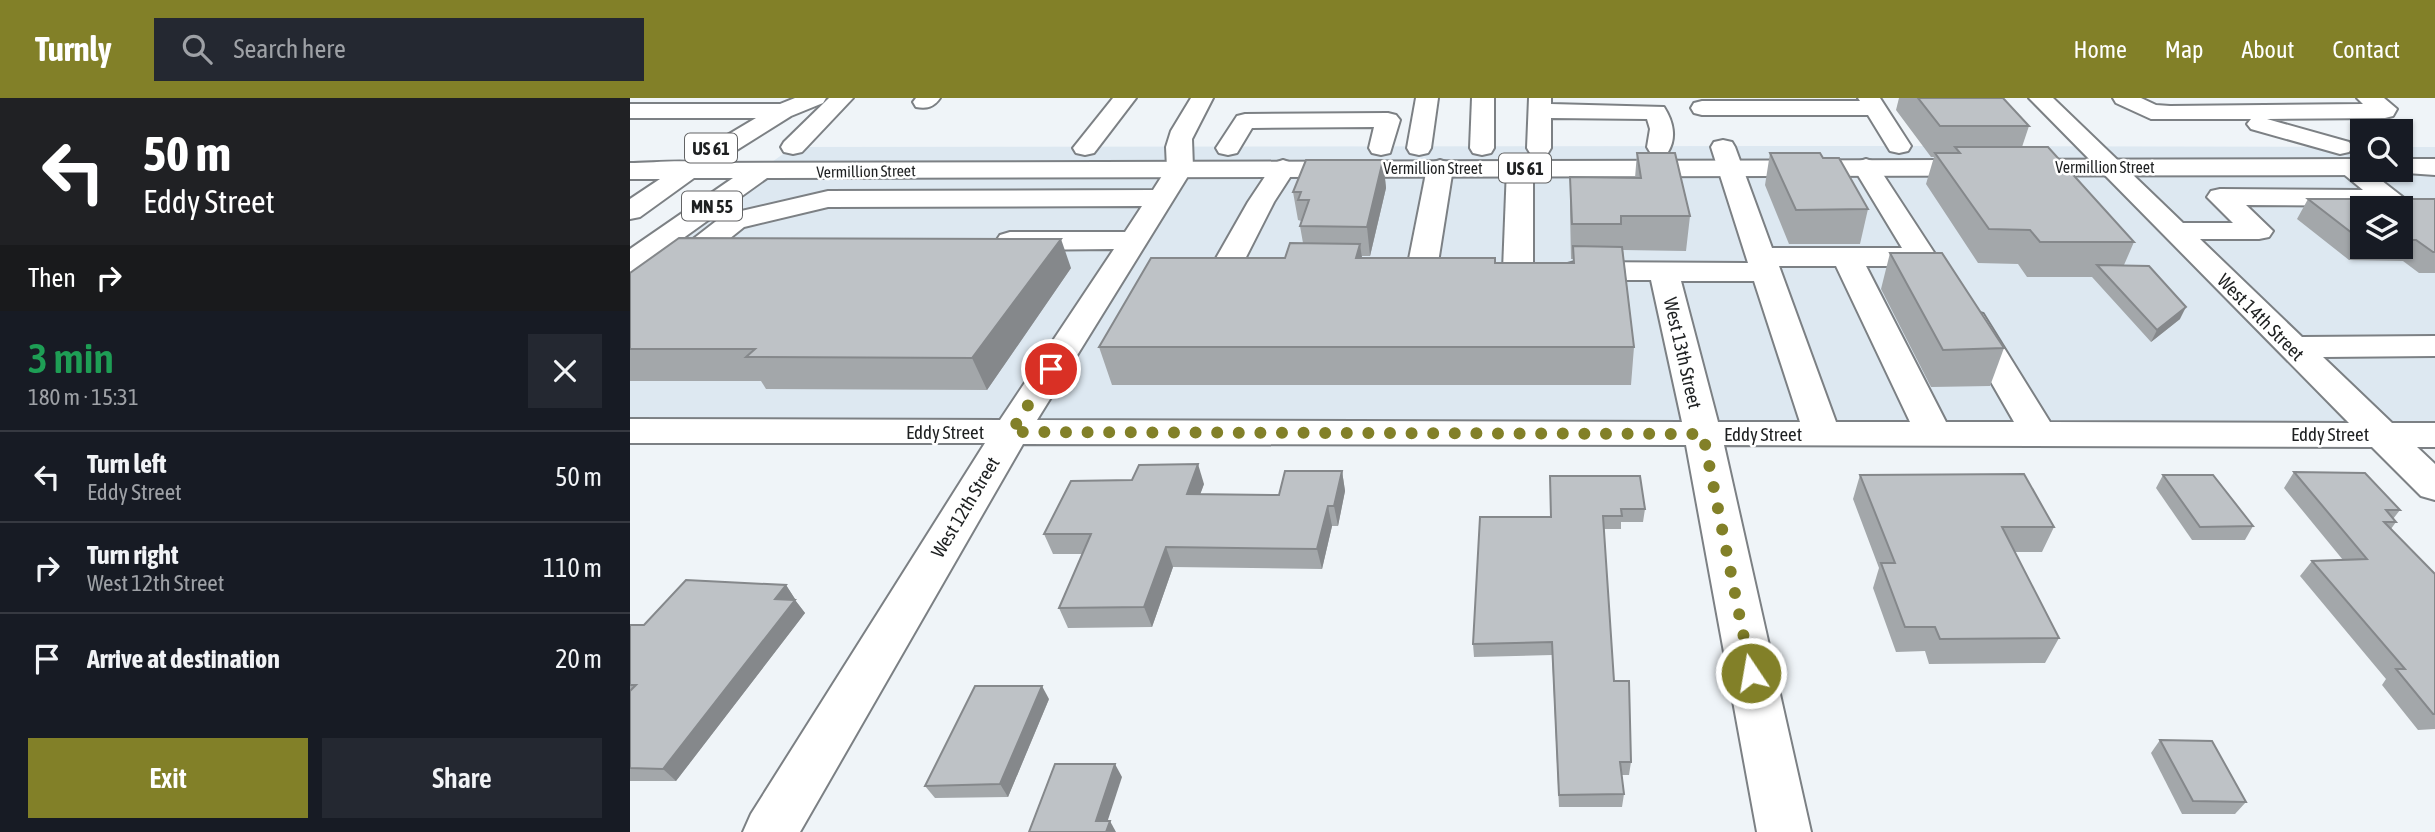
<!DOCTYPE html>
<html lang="en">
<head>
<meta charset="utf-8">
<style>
  body { margin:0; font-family:"Asap Condensed",sans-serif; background:#242831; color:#f1f3f6; height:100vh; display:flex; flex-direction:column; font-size:26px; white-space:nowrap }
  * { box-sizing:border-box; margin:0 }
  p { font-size:23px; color:#9ea1a6 }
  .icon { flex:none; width:38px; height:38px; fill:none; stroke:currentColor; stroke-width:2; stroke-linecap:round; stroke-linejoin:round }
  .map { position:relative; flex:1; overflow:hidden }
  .drawer { display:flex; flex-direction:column; background:#171b24; width:630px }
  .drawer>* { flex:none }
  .top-card { background:#202124; color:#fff; overflow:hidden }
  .tools { position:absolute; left:1720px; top:21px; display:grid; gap:14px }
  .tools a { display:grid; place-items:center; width:63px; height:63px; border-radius:0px; background:#171b24; box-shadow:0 2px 5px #0004; font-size:35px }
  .pin { position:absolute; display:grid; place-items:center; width:60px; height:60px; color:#fff; margin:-30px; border:4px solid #fff; border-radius:50%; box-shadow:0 2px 7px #0007 }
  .me { position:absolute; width:77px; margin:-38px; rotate:348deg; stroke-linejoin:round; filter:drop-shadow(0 0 5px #0008) }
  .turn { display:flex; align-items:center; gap:24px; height:147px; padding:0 28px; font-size:32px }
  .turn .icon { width:91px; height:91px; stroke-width:2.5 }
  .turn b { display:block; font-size:49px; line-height:60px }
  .then { display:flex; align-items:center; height:66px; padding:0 28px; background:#0003; gap:14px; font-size:26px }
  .round { display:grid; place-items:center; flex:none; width:74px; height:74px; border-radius:0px; background:#242831 }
  .head { display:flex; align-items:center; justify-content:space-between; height:119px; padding:0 28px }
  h1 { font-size:42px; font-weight:600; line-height:52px; color:#1e9e55 }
  .cta { display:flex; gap:14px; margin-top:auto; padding:14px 28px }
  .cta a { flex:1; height:80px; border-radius:0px; background:#828028; color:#fff; font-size:28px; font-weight:600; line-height:80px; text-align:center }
  .cta a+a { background:#242831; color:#f1f3f6 }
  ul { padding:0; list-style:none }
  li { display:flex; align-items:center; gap:21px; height:91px; padding:0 28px; border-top:2px solid #363941 }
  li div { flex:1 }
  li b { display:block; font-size:26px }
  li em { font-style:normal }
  header { display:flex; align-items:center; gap:42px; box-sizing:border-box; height:98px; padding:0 35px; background:#828028; color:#fff }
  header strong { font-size:33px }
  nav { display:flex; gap:38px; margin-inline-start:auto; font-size:24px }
  .search { width:490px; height:63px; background:#242831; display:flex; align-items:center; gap:18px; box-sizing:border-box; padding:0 24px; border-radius:0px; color:#9ea1a6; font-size:26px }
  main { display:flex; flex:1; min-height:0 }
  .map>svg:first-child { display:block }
  .built { fill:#dde8f1; fill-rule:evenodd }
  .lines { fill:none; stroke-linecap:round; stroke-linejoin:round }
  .minor-casing { stroke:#7c8084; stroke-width:4 }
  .highway-casing { stroke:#7c8084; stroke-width:4 }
  .minor { fill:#fff; fill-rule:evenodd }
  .highway { fill:#fff; fill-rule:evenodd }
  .wall { fill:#a3a7aa; fill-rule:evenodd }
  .shaded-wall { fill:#85888b }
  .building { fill:#bec2c6; stroke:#85888b; stroke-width:2 }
  .route { stroke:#828028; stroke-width:12; stroke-dasharray:0 21.6 }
  .labels { text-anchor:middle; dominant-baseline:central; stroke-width:5; stroke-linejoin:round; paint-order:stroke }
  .far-street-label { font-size:16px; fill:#1e2021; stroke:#fff }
  .shield { fill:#fff; stroke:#626364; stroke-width:2 }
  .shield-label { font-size:18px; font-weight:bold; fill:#1e2021 }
  .street-label { font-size:19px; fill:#1e2021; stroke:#fff }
</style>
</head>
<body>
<header>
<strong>Turnly</strong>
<div class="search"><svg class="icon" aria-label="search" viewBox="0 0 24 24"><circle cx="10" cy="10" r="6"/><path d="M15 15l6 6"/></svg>Search here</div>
<nav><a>Home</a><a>Map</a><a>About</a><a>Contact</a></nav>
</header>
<main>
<section class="drawer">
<div class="top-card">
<div class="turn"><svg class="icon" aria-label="left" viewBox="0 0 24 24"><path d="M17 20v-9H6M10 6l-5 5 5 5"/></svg><div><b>50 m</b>Eddy Street</div></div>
<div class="then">Then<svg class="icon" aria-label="right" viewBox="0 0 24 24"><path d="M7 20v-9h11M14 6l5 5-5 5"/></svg></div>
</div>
<div class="head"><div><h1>3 min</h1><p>180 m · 15:31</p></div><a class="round"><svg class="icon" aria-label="close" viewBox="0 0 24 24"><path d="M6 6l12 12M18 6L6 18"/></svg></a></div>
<ul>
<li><svg class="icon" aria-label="left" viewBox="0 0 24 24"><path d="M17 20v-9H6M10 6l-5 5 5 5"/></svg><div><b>Turn left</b><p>Eddy Street</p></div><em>50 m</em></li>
<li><svg class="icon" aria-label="right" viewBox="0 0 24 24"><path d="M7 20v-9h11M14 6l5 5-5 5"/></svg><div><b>Turn right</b><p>West 12th Street</p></div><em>110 m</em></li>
<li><svg class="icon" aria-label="arrive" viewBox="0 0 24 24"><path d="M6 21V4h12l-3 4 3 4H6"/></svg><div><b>Arrive at destination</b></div><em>20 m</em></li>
</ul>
<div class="cta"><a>Exit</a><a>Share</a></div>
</section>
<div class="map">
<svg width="1805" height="734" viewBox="0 0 1805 734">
  <rect width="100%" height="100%" fill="#eff4f8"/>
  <!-- built -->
  <path class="built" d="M1269,48L1732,49V72H1771V49H1805V337L0,333V165L163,49ZM1732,110H1771V149H1732Z"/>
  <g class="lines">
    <defs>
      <g id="minor">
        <path d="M165,0H196L193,5L161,18L102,55L93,57L84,55L81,50L84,45L126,20H0V6H150Z"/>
        <path d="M199,0H223L172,54L163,56L154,54L151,49L154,44Z"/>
        <path d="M286,0H310C304,9 297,11 286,9L283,4Z"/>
        <path d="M483,0H506L464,55L455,57L446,55L443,50Z"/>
        <path d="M561,0H583L562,41L563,70L407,322L1052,324L1021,182H945L934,179L930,173L934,167L945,164L1118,165L1081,49L1084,44L1093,42L1102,44L1105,49L1142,150H1272L1223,69L1227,64L1236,61L1245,64L1307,159L1302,165L1292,168H1236L1316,324H1384L1326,223L1331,216L1342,213L1353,216L1420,324L1719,325L1399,0H1423L1553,125H1603L1577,99L1581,93L1590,91L1733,92L1705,69L1709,64C1719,61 1724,62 1732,68V72H1738L1774,100L1770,106L1761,108L1616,107L1643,133L1639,139L1629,141H1570L1672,239L1805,238V258L1693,259L1762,325H1805V349H1787L1805,366V402L1791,398L1742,349L1094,347L1181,734H1127L1056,347L393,346L170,734H113L121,716L355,345H0V321L370,322L484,151L380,152L370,149L366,143L370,137L380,134H495L512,108L198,109L114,129L11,212L0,214V190L94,117L198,93L523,92L537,70L536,49L541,33ZM1149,168H1206L1280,324H1206ZM1051,183H1124L1170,324H1088Z"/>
        <path d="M786,0H808L801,50L798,55L789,57L780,55L777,50Z"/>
        <path d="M842,0H864V50L861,55L852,57L843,55L840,50Z"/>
        <path d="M899,0H921V6L1034,9C1043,23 1047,40 1038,54L1029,56L1020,54L1017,49L1020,31L1017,21L921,20V50L918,55L909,57L900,55L897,50Z"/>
        <path d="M1228,0H1250L1281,48L1278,53L1269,55L1260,53L1238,17H1072L1064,15L1061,10L1064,5L1072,3H1230Z"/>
        <path d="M1483,0H1511L1526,7L1540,8L1733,6L1727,0H1754L1767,11L1763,18L1755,20L1637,21L1719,44L1722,49L1719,54L1710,56L1621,31L1617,26L1621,21H1521L1486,5Z"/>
        <path d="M758,15L766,17L770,22L760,55L751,57L742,55L739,50L744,29L622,30L607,55L598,57L589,55L586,50L607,18L615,16Z"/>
        <path d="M653,62L662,65L666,70L644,104L611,169L607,175L596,178L585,175L581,169L618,104L644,65Z"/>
        <path d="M810,62L819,65L823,70L807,171L803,177L792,180L781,177L777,171L797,70L801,65Z"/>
        <path d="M890,62L899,65L903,70V172L899,178L888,181L877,178L873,172L877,70L881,65Z"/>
      </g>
      <g id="highway">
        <path d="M1732,61V72H1743L1741,74L1732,77L137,80L10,171L0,174V151L103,80H64L10,119L0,121V101L30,81H0V65C18,65 58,61 71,65Z"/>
        <path d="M1771,61H1805V77L1762,74L1760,72H1771Z"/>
      </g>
    </defs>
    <!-- minor casing -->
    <use href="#minor" class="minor-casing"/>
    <!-- highway casing -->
    <use href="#highway" class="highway-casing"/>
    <!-- minor -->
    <use href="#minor" class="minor"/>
    <!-- highway -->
    <use href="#highway" class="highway"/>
  </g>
  <!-- wall -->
  <g class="wall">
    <path d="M1269,0H1373L1399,28L1392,49L1504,144L1494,167L1550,221L1521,244L1462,179H1397L1388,166L1348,165L1296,86L1304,59H1301L1266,12Z"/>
    <path d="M1007,55L1060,118L1056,153L993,152L1004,249L1001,287H482L469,249L655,160L673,145L670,128L671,123L668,122L663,94L753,62L756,90L740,158H732V160L865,165H943V161H941L940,113V79L1005,80Z"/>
    <path d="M1140,55L1193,60L1238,111L1230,146H1159L1135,87Z"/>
    <path d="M1678,101H1805V175H1789L1773,163L1719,162L1667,121ZM1732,110H1771V149H1732Z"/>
    <path d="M1260,155L1374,250L1360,288L1301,289L1251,191Z"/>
    <path d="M441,170L357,292L136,291L131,283H0V175Z"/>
    <path d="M712,373L715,393L708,428H702L692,471L543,469L522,529L438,530L429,510L452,456H423L414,436L574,386L570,396L649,397Z"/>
    <path d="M1664,374L1770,412L1763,421L1766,424L1761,431L1805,476V631L1788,632L1752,587L1756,581L1670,478L1682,463L1713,462L1654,390Z"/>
    <path d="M1230,377L1424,429L1412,454H1384L1429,540L1415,565L1299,566L1295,553L1266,554L1243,490L1249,470L1223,401Z"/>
    <path d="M1533,377L1623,428L1615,442H1562L1526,390Z"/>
    <path d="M920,378L1015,411L1013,424H991V431H974L984,583L1001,664L999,677H992L994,696L992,709H929L922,557L844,559L843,546L920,419Z"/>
    <path d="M156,487L165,501L164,502H165L175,515L46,683H0V527H14Z"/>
    <path d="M419,601L378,699L305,700L295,688Z"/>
    <path d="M1530,642L1616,704L1605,716H1552L1521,655Z"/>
  </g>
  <!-- shaded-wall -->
  <g class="shaded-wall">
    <path d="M753,62L756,90L740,158L737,129Z"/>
    <path d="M431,141L441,170L357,292L342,260Z"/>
    <path d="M730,146L735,181L726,160Z"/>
    <path d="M1556,209L1550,221L1521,244L1527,232Z"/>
    <path d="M568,366L574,386L563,416L557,396Z"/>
    <path d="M712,373L715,393L708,428L704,408Z"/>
    <path d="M698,408L702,428L692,471L687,451Z"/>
    <path d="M536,449L543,469L522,529L514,509Z"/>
    <path d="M156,487L165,501L155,514L145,501Z"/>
    <path d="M165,502L175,515L46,683L33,671Z"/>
    <path d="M412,588L419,601L378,699L370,686Z"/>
    <path d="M485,666L492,679L474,734L466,723Z"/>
    <path d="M480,723L486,734H476Z"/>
  </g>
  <!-- building -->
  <g class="building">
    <path d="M1288,0H1373L1399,28H1310Z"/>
    <path d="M1325,49H1418L1504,144H1410L1400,132L1359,131L1305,55H1330Z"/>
    <path d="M1007,55H1045L1060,118H991V126H942L940,79L1011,80Z"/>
    <path d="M1140,55H1190L1193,60H1209L1238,111L1166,112Z"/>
    <path d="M676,62H753L737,129L670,128L679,102H668L671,94H663Z"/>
    <path d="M1678,101H1805V154H1803L1786,142H1771V110H1732V142H1731Z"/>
    <path d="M49,140L431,141L342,260L116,259L125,251H0V175Z"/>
    <path d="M660,145L730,146L726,160H865V165H944L943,148L992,149L1004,249H469L521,160H655Z"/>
    <path d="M1260,155H1312L1374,250L1313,252Z"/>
    <path d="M1467,167L1519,168L1556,209L1527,232Z"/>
    <path d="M568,366L557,396L649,397L655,373H712L704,408H698L687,451L536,449L514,509L429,510L461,436H414L441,383L502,382L509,367Z"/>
    <path d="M1664,374L1735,375L1770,412H1756L1766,424H1754L1805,476V616H1803L1766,571H1775L1682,463L1737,461Z"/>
    <path d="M1394,376L1424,429H1372L1429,540L1310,541L1305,529H1275L1251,465H1265L1230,377Z"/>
    <path d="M1533,377H1583L1623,428L1570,429Z"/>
    <path d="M920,378H1010L1015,411H991L992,418H973L984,583H999L1001,664H990L994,696L929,697L922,544L843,546L850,419H921Z"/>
    <path d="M56,482L156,487L145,501L165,502L33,671L0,670V593L6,587H0V527H14Z"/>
    <path d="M345,588H412L370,686L295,688Z"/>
    <path d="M1530,642L1582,643L1616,704L1563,703Z"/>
    <path d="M425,666H485L466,723H480L476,734H399Z"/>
  </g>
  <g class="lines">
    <!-- route -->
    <path class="route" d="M421,271L381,334L1073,336L1121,575"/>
  </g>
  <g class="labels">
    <!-- far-street labels -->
    <g class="far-street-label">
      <text x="1475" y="69">Vermillion Street</text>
      <text x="803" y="70">Vermillion Street</text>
      <text transform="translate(236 73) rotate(-1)">Vermillion Street</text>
    </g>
    <!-- shield labels -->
    <g class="shield">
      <rect x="55" y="35.5" width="52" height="29" rx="5"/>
      <rect x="869" y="55.5" width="52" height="29" rx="5"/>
      <rect x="52" y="93.5" width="60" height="29" rx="5"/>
    </g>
    <g class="shield-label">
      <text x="81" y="50">US 61</text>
      <text x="895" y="70">US 61</text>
      <text x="82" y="108">MN 55</text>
    </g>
    <!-- street labels -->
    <g class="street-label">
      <text transform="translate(1631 219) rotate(45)">West 14th Street</text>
      <text transform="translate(1053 255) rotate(77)">West 13th Street</text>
      <text x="315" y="334">Eddy Street</text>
      <text x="1133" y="336">Eddy Street</text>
      <text x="1700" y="336">Eddy Street</text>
      <text transform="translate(335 409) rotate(-59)">West 12th Street</text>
    </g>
  </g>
</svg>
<div class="tools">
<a><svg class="icon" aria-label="search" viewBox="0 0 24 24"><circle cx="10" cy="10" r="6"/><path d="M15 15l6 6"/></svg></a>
<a><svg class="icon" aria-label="layers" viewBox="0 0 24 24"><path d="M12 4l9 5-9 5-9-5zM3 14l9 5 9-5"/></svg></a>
</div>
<div class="pin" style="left:421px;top:271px;background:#d93025"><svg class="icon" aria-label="arrive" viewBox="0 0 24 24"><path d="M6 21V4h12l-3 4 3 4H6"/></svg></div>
<svg class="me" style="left:1121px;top:575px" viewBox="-20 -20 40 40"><circle r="17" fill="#828028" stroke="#fff" stroke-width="3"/><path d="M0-11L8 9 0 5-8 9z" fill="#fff"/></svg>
</div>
</main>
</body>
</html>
